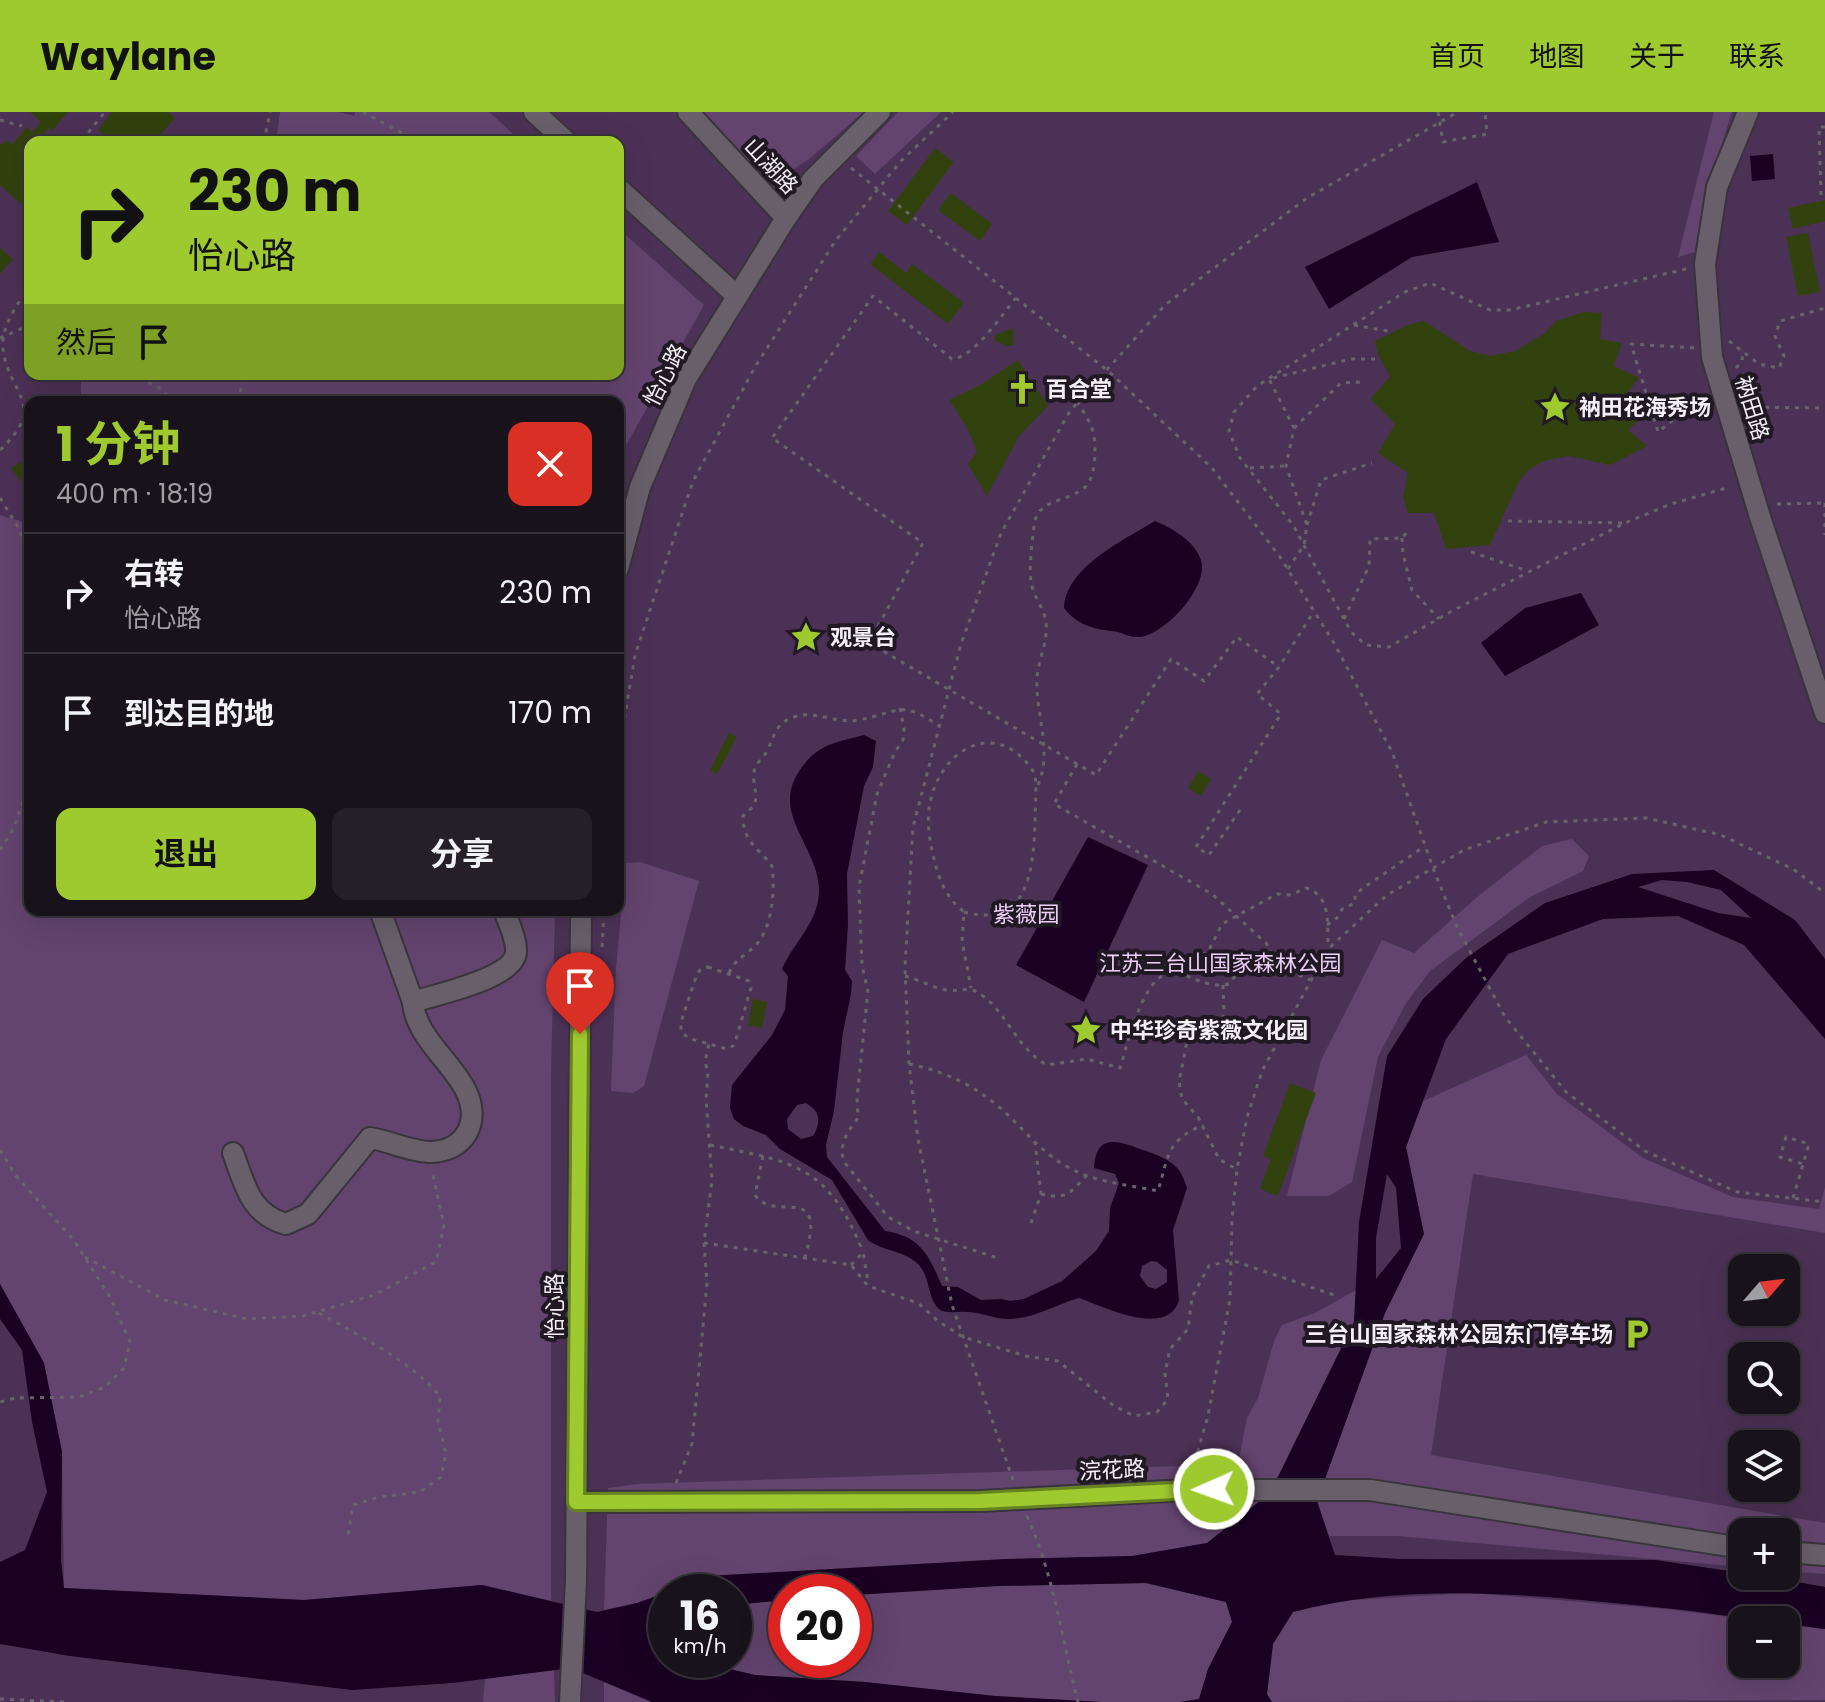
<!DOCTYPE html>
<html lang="zh">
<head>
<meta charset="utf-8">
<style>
  body { margin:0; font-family:Poppins,"Noto Sans SC",sans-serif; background:#252027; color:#f1f3f6; height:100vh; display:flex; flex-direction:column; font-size:30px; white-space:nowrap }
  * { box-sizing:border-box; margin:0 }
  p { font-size:26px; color:#9f9ea2 }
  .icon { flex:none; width:44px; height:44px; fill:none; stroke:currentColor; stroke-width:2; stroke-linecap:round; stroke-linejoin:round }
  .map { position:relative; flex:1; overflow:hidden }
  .panel { position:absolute; left:24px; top:284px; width:600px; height:520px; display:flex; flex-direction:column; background:#18131a; border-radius:16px; box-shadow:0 8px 32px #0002,0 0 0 2px #363239 }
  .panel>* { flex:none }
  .top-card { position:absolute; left:24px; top:24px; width:600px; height:244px; border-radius:16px; box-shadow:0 8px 32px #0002,0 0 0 2px #363239; background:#9eca2f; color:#111; overflow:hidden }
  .needle { width:52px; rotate:62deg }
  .buttons { position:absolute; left:1728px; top:1142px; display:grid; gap:16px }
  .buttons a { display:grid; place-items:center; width:72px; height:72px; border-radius:16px; background:#18131a; box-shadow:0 8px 32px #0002,0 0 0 2px #363239; font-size:40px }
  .speed { position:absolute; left:648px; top:1462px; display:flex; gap:16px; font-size:40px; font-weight:700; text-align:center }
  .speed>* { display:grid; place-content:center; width:104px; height:104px; border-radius:50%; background:#18131a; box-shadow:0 8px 32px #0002,0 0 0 2px #363239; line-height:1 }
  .speed small { font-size:20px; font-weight:400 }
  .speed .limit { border:12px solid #d22; background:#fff; color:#111 }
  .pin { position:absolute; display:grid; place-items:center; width:68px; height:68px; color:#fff; margin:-82px -34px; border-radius:50% 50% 50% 0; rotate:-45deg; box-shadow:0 0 8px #0007 }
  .pin .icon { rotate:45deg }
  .me { position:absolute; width:88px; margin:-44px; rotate:268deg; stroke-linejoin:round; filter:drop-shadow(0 0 6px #0008) }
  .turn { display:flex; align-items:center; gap:28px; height:168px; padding:0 32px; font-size:36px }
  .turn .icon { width:104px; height:104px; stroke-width:2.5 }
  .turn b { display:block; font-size:56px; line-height:68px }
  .then { display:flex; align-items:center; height:76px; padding:0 32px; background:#0003; gap:16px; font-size:30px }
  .round { display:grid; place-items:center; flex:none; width:84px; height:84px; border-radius:16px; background:#252027 }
  .overview { display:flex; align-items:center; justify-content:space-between; height:136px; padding:0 32px }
  h1 { font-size:48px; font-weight:700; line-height:60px; color:#9eca2f }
  .cta { display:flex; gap:16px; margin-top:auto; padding:16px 32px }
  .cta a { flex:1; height:92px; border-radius:16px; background:#9eca2f; color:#111; font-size:32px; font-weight:700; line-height:92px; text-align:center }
  .cta a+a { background:#252027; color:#f1f3f6 }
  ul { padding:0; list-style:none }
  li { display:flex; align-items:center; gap:24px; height:120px; padding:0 32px; border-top:2px solid #363239 }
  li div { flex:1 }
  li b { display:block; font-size:30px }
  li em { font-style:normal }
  header { display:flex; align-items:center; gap:48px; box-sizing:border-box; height:112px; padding:0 40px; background:#9eca2f; color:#111 }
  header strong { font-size:38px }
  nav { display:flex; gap:44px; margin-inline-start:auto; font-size:28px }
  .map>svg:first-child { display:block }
  .green { fill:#4c3156; fill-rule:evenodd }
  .forest { fill:#63446e }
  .water { fill:#1a0023; fill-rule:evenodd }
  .building { fill:#32420e }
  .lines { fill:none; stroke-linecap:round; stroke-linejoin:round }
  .minor-casing { stroke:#39343b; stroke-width:24 }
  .path { stroke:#69636c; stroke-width:3; stroke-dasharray:4 6; stroke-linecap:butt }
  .minor { stroke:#685f6b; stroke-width:20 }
  .route-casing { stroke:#67831f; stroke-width:20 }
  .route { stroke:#9eca2f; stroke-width:14 }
  .labels { text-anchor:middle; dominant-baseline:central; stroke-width:8; stroke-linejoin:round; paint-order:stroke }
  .street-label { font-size:22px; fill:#f5f0f7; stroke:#201923 }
  .poi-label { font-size:22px; font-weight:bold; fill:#f5f0f7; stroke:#201923; text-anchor:start }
  .park-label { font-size:22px; fill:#ebcdf6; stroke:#201923 }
</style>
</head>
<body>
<header>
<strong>Waylane</strong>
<nav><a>首页</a><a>地图</a><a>关于</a><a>联系</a></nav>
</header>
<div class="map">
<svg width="1825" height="1590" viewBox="0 0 1825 1590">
  <rect width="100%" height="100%" fill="#201923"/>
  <!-- green -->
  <path class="green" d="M0,0H1825V1590H0ZM30,30H618V262H30ZM30,290H618V798H30ZM1742,1156H1786V1200H1742ZM1742,1244H1786V1288H1742ZM1742,1332H1786V1376H1742ZM1742,1420H1786V1464H1742ZM666,1480H734V1548H666ZM786,1480H854V1548H786ZM1742,1508H1786V1552H1742Z"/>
  <!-- forest -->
  <g class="forest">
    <path d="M280,0H338L354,4L355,0H489L522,30H276Z"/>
    <path d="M695,0H864L809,47L786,62L753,57Z"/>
    <path d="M898,0H941L875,62L856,44Z"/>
    <path d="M1714,0H1732L1703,93L1695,140L1678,145Z"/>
    <path d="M618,116L704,193L623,339L618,353V290H81V268L85,262H618Z"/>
    <path d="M0,403L30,412V798H555L551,962V1489L482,1473L304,1488L64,1476L62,1340L44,1251L0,1172Z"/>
    <path d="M1572,727L1589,744L1583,759L1530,785L1430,859L1405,893L1378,945L1352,1070L1329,1084H1287L1321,948L1382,828L1414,841L1476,786L1542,734Z"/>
    <path d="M640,750L699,769L644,974L633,981L611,979L616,856L626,751Z"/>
    <path d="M1526,943L1557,982L1643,1046L1733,1085L1819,1097L1825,1075V1121L1473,1062L1431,1343L1825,1411V1462L1786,1459V1420H1742V1455L1398,1424H1329L1317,1389L1385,1201L1424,1122L1406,1035L1423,989Z"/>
    <path d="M1356,1178L1354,1210L1270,1381L1207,1431L1132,1444L1006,1447L708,1464L637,1491L604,1498L608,1376L637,1372L1238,1352L1247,1306L1258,1286L1274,1229L1282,1213L1317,1200Z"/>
    <path d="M1146,1471L1226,1490L1232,1510L1208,1557L1199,1587L1180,1590H1102L995,1584L865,1570L755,1563L691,1548H734V1493L786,1488V1548H854V1483L998,1474Z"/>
    <path d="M1471,1481L1666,1497L1754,1508H1742V1552H1786V1512L1825,1517V1588L1272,1590L1267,1583L1273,1532L1293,1500L1335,1489Z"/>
    <path d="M554,1558L555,1590H483L485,1567Z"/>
    <path d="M604,1570L651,1590H604Z"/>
  </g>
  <!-- water -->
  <g class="water">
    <path d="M1773,42L1775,67L1752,69L1750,44Z"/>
    <path d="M1477,70L1499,130L1412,145L1329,197L1305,155Z"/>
    <path d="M1155,409C1172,416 1195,429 1201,448C1209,475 1166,521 1141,525C1128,526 1123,520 1112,519C1092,517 1076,512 1064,496C1066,455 1124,428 1155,409Z"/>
    <path d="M1581,481L1599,513L1505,564L1481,531L1525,496Z"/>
    <path d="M864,623L876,629L873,655L864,674L847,762L848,813L845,858L852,869L851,882L843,920L834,999L826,1033L827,1045L885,1119C920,1124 929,1143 942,1174L958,1175L981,1188L1001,1187L1010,1189L1024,1187L1062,1169L1096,1139L1109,1119L1110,1096L1119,1071L1115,1062L1094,1056C1096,1022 1116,1028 1140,1037C1152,1041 1165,1045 1175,1054C1182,1060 1184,1068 1187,1076L1173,1118L1179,1188C1168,1227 1102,1194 1079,1186C1055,1193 1033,1207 1008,1207C995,1207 980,1200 966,1200C957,1199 943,1203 937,1195C927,1183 930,1163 917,1151C902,1138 882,1139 868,1128L832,1068L780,1037L766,1023L743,1014L734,1007L730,996L732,973L772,923L785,898L788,864L782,857C794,830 817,812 819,781C821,737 771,704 798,661C816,632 834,631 864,623ZM806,991C821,1000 821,1010 813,1024L801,1027L788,1017L787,1007L797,993ZM1151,1149L1157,1150L1167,1158V1170L1156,1177L1148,1175L1140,1164L1142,1154Z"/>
    <path d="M1088,725L1148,753L1084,890L1016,853Z"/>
    <path d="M1714,758L1795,808L1825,847V927L1744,833L1678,804L1603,807L1508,842L1446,927L1406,1035L1424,1122L1385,1201L1317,1389L1335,1443L1401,1447L1656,1448L1742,1461V1464H1765L1825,1475V1517L1786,1512V1508C1745,1508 1705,1500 1664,1496C1543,1484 1413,1468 1293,1500L1273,1532L1267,1582L1272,1590H1180L1199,1587L1208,1557L1232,1510L1226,1490L1146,1471L998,1474L854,1483V1480H786V1488L734,1493V1480H667L708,1464L1006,1447L1132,1444L1207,1431L1270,1381L1354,1210L1359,1110L1387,944L1423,887L1466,846L1545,791L1632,762ZM1662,768L1687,770L1721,778L1751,806L1718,801L1638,775ZM1387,1062L1396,1076L1401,1136L1376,1167V1126Z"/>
    <path d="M0,1172L44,1251L62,1340L61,1449L64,1476L304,1488L482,1473L597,1500L637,1491L666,1481V1509L653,1516L661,1541L666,1542V1548H691L755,1563L865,1570L995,1584L1102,1590H652L571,1556L452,1571L352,1578L70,1544L0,1532V1450L25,1438L47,1380L32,1310L22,1238L0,1207Z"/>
  </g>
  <!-- building -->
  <g class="building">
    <path d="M30,0H68L52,19L49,16L40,26L44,30H30V100L0,73V31L2,33L6,28L12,32L27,15L32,20L41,10Z"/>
    <path d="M112,0H168L175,6L154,30H112L98,18Z"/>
    <path d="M935,36L954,50L907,113L888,99Z"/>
    <path d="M951,81L992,112L980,129L938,98Z"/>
    <path d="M1825,88V109L1793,117L1788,96Z"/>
    <path d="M1808,121L1820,180L1798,184L1786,125Z"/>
    <path d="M0,136L13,147L0,162Z"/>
    <path d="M879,140L906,161L912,152L964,191L948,212L870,152Z"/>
    <path d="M1584,200L1602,201L1600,227L1622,231L1614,254L1639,266L1622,287L1648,300L1628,318L1647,334L1611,353L1568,344L1544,349L1528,358L1517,373L1490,433L1446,437L1434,401H1408L1403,385L1408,361L1378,341L1395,312L1370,287L1390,265L1378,242L1375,229L1408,213L1424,209L1470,239L1491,244L1515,239L1545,221L1556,209Z"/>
    <path d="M1013,216L1014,233L1007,234L994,228L995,223Z"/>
    <path d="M1018,248L1048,294L1019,324L987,384L968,352L977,340L974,331L966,314L949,288L980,273Z"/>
    <path d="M27,347L30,352V374L26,376L11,356Z"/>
    <path d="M729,621L737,625L717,662L710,658Z"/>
    <path d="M1198,659L1211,667L1201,684L1188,676Z"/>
    <path d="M753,887L767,890L762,916L748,913Z"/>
    <path d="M1290,971L1316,981L1278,1084L1260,1077L1271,1047L1263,1044Z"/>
  </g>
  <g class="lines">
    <defs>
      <g id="minor">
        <path d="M534,0L567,30"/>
        <path d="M688,0L786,106"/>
        <path d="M1748,0L1717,75L1705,152L1712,245L1760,405L1825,601"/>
        <path d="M618,76L737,184"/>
        <path d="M618,457L640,375L686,267L786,106L813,67L880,0"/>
        <path d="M380,798L413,890"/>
        <path d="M233,1041C245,1073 250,1102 286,1112L308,1102L370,1026C389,1029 412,1040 431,1040C465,1039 481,1010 466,979C452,950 415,924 413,890C437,882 514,867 516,840C517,827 508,810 504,798"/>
        <path d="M576,1390L981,1389L1186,1378H1370L1742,1436"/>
        <path d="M1786,1440L1825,1443"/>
        <path d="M570,1590L576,1468L581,798"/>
      </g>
    </defs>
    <!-- minor casing -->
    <use href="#minor" class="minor-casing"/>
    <!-- path -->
    <g class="path">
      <path d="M363,0L404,22L414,30"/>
      <path d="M1438,0L1443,30L1487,22L1485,0"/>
      <path d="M0,8L22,14"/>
      <path d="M86,30L87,22L105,0"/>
      <path d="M264,30L270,0"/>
      <path d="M851,56L1107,258L1212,356L1280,445L1334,531L1392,640L1433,756L1457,815L1505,905L1566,980L1645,1039L1737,1080L1825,1090"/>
      <path d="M1821,83L1819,15H1825"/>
      <path d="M1686,157L1510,198H1490L1430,171L1405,180L1257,274L1234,300L1229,319L1240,346L1293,413L1351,520L1366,533L1389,535L1452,499L1625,411L1671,392L1730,375"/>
      <path d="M1016,186C1002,202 974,246 952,247L873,184L772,326L923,431L869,531L1096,663L1171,547L1204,569L1237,525L1279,555"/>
      <path d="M1354,213L1393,220"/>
      <path d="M0,226L30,213"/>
      <path d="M1729,229L1759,252L1779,256L1784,244L1775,224L1780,209L1825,196"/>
      <path d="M1694,236L1631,232L1658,320L1704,284"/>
      <path d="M1736,256L1742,249L1743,238"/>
      <path d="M130,262L158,275L175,290"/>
      <path d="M240,290L241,271L246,262"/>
      <path d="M1745,295L1825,296"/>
      <path d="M1294,316L1341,271L1363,270"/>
      <path d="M0,338C49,292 8,282 3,237C1,214 18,191 30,174"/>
      <path d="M1250,356L1286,354"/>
      <path d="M0,386L18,415L30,445"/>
      <path d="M1825,391V423"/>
      <path d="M1777,392L1825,391"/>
      <path d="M1508,409L1624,411"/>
      <path d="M1307,413L1321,368L1372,351"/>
      <path d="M1402,426L1403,442L1412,478L1439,507"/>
      <path d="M1471,440L1528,459"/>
      <path d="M1288,457L1304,433L1307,413L1286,354L1294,316L1269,267L1351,247H1380"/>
      <path d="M1344,507L1369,454L1370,427L1402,426L1408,419"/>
      <path d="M900,596L904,617L903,628L895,640L877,682L859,775L862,854L868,879L857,986L858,1006L847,1021L841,1039L845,1051L888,1105L916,1120L998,1146"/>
      <path d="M618,646L635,543L693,369L755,255L836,128L901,49L953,0"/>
      <path d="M1077,652L1054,692L1212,782L1266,831L1281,857"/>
      <path d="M1038,673C1053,638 1035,602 1037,565C1039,546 1048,529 1046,510C1044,496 1033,484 1031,470C1029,453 1032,431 1034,414C1037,386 1066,391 1084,376C1096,367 1096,337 1094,324C1092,312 1084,301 1078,291"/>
      <path d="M1240,698L1209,743L1196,735L1281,602L1257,582L1279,555L1314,499"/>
      <path d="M0,738L14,716L30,668"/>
      <path d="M964,800C1028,817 1033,759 1035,712C1035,695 1037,679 1035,662C999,604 941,635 930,691C926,709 930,730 934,747C939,768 947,787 964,800L962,829L971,876"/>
      <path d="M1327,813L1337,806L1342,797L1355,791V783L1363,776L1425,734"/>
      <path d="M602,835L604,798"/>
      <path d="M708,855L749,869L751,876L736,927L733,934L727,937L688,926L681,919V910L697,862L701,857Z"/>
      <path d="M729,861C737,845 744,845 755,834C773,815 775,778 772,754C759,736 743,731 743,704C765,686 752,682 754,660C755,651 763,647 767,639C776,622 774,611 797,604C817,599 838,612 859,608C900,600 900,587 939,614"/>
      <path d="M1178,861L1209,838L1222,812L1277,782L1291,783L1306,776C1332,784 1327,813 1328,836"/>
      <path d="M905,864C919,868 934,876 947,878C962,880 970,873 983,884C1008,903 1019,939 1047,953L1087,947L1120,956C1128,932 1145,851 1179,861C1196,867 1210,876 1229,872C1244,846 1288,856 1310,868"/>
      <path d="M1223,873L1224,904L1197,917L1188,925L1179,969L1182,987L1198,1005L1219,1047L1236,1057"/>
      <path d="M909,952C953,961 985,979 1016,1011C1032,1027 1047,1044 1068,1055C1093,1070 1129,1073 1158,1079C1169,1043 1166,1029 1203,1013"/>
      <path d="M710,1033C794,1050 828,1053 863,1140"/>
      <path d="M0,1038L16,1064L73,1127L110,1185L130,1230L124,1256L105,1275L79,1285L15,1286L0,1290"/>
      <path d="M763,1044L755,1083C775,1113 828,1066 805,1145"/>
      <path d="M1041,1082C1067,1088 1070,1081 1087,1063"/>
      <path d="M1793,1086L1809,1032L1786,1025L1780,1045L1803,1052"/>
      <path d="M1031,1111L1041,1082L1035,1030"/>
      <path d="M704,1131L851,1153L868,1174L918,1191L938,1209L963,1225L1026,1244L1058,1249L1114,1294L1134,1304L1157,1300L1168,1287L1165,1261L1170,1237L1188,1217L1192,1185L1209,1154L1231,1148L1337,1184"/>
      <path d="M85,1145L165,1188L247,1207L303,1204L374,1183L436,1150L444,1113L432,1059"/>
      <path d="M851,1153L863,1140L868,1170"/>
      <path d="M319,1201C361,1225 408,1247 440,1284L438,1310L446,1341L441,1365L420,1380L380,1385L353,1393L348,1423"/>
      <path d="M1192,1359L1208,1304L1230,1187L1232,1107L1237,1057L1247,1005L1262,959L1328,837L1387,783L1464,738L1546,710L1646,706L1721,723L1793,757L1825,781"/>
      <path d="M1013,1368L952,1193L918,1027L909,952L905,855L913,715L961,532L1001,421L1070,299L1165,193L1307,86L1458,0"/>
      <path d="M676,1371L692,1332L707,1171L704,1131L712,1068L706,987L708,960L705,950L709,931"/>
      <path d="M1027,1404C1054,1463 1062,1528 1078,1590"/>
      <path d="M0,1587L65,1590"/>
    </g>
    <!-- minor -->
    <use href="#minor" class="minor"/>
  </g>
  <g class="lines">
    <defs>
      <path id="route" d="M580,922L576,1390L981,1389L1214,1377"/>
    </defs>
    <!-- route casing -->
    <use href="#route" class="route-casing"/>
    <!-- route -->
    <use href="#route" class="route"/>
  </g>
  <!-- icons -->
  <defs>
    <symbol id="church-bare" viewBox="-9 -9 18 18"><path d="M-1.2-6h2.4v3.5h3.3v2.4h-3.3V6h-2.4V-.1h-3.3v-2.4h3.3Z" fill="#9eca2f" stroke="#201923" stroke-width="2.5" paint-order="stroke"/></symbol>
    <symbol id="sight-bare" viewBox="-9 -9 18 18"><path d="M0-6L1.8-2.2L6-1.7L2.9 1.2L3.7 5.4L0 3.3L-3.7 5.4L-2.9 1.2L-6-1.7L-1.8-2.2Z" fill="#9eca2f" stroke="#201923" stroke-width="2.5" paint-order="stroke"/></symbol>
    <symbol id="parking-bare" viewBox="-9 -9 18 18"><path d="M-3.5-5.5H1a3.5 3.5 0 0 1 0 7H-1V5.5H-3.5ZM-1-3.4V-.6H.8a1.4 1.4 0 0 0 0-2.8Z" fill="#9eca2f" stroke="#201923" stroke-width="2.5" paint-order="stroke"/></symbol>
  </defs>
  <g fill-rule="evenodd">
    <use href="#church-bare" x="1000" y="255" width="44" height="44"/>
    <use href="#sight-bare" x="1533" y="273" width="44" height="44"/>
    <use href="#sight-bare" x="784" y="503" width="44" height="44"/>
    <use href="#sight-bare" x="1064" y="896" width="44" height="44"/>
    <use href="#parking-bare" x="1615" y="1200" width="44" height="44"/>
  </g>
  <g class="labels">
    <!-- street labels -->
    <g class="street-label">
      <text transform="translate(771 54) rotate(47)">山湖路</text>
      <text transform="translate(665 263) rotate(-63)">怡心路</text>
      <text transform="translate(1752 296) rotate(73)">衲田路</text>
      <text transform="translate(554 1194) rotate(-90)">怡心路</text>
      <text transform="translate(1112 1358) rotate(-3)">浣花路</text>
    </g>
    <!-- poi labels -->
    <g class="poi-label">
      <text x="1046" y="277">百合堂</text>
      <text x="1579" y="295">衲田花海秀场</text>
      <text x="830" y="525">观景台</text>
      <text x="1110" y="918">中华珍奇紫薇文化园</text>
      <text x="1613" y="1222" text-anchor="end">三台山国家森林公园东门停车场</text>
    </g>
    <!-- park labels -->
    <g class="park-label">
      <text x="1026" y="802">紫薇园</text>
      <text x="1220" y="851">江苏三台山国家森林公园</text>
    </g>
  </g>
</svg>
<div class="buttons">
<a><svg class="needle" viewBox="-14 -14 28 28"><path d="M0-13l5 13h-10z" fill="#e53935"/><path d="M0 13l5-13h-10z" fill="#9f9ea2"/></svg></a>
<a><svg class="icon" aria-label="search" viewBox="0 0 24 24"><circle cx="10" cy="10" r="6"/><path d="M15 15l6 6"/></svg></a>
<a><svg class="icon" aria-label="layers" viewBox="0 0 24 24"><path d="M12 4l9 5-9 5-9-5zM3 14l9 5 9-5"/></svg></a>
<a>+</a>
<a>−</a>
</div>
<div class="speed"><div>16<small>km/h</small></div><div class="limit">20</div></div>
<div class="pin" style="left:580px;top:922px;background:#d93025"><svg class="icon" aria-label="arrive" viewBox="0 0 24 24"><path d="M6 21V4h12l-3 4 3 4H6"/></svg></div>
<svg class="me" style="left:1214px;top:1377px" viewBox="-20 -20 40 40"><circle r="17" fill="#9eca2f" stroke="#fff" stroke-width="3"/><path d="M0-11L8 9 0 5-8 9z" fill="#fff"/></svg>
<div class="top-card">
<div class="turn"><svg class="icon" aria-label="right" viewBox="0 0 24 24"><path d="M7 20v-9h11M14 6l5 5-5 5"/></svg><div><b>230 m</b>怡心路</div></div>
<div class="then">然后<svg class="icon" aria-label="arrive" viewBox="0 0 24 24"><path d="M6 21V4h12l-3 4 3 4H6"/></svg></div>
</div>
<section class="panel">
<div class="overview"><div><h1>1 分钟</h1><p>400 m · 18:19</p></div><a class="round" style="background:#d93025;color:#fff"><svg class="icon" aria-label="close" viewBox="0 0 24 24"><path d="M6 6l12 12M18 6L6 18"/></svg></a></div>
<ul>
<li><svg class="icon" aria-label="right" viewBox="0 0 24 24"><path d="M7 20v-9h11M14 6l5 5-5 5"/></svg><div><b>右转</b><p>怡心路</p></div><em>230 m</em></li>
<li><svg class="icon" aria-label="arrive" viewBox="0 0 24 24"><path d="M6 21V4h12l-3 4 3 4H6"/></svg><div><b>到达目的地</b></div><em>170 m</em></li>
</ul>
<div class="cta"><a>退出</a><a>分享</a></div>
</section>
</div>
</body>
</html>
